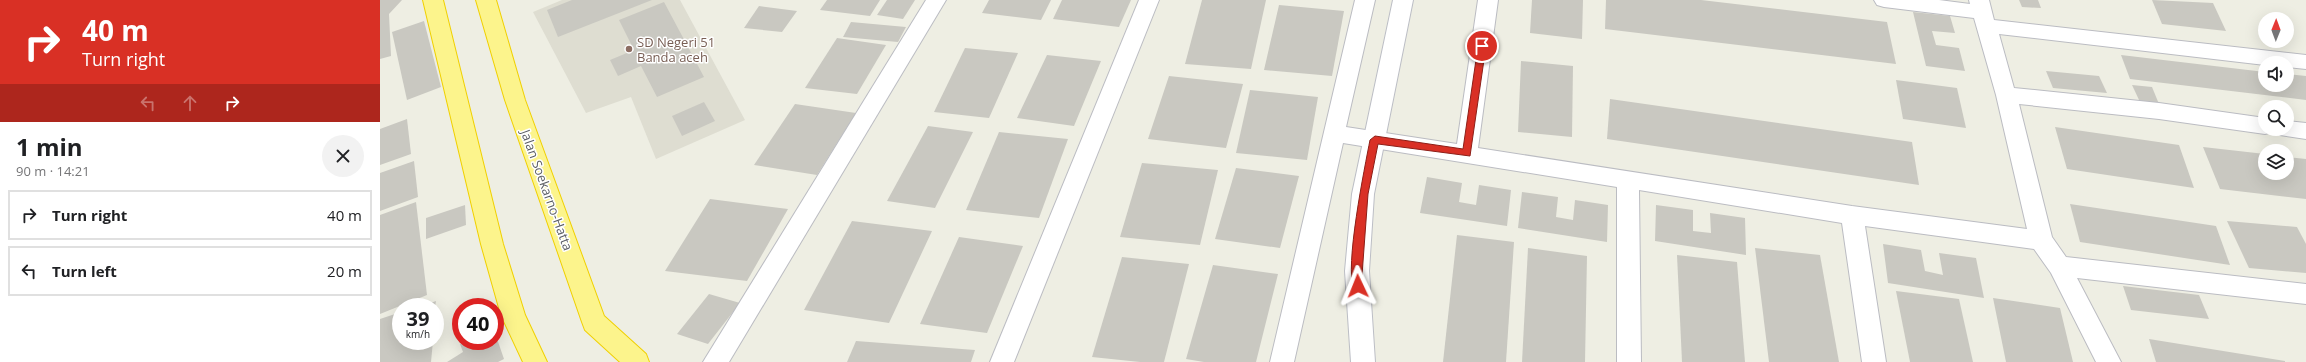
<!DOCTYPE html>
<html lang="en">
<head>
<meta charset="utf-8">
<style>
  body { margin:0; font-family:"Open Sans",sans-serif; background:#f2f2f2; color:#202124; height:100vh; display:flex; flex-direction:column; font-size:15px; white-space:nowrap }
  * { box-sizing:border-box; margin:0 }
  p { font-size:13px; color:#757577 }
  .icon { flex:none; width:22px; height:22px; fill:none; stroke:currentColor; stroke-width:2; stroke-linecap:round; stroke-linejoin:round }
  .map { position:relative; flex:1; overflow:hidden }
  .drawer { display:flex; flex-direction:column; background:#fff; width:380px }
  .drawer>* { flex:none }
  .guide { background:#d93025; color:#fff; overflow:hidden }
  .needle { width:26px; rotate:1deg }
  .controls { position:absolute; left:1878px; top:12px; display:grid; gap:8px }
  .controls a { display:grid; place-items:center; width:36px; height:36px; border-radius:50%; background:#fff; box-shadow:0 4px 16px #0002; font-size:20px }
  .speed { position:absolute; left:12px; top:298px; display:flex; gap:8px; font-size:20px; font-weight:700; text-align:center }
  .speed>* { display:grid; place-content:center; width:52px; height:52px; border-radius:50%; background:#fff; box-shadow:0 4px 16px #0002; line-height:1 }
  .speed small { font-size:10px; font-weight:400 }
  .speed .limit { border:6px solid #d22; background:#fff; color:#111 }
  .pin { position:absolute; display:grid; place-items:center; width:34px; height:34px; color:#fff; margin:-17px; border:2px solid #fff; border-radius:50%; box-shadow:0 1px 4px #0007 }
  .me { position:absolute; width:44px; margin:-22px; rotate:358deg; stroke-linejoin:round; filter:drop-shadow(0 0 3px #0008) }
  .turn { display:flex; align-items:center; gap:14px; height:84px; padding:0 16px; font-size:18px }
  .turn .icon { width:52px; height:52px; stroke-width:2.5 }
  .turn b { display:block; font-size:28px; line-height:34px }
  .lanes { display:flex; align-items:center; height:38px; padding:0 16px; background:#0003; justify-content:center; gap:20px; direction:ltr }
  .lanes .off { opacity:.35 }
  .round { display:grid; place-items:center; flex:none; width:42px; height:42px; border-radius:21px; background:#f2f2f2 }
  .overview { display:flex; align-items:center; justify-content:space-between; height:68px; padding:0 16px }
  h1 { font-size:24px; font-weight:700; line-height:30px }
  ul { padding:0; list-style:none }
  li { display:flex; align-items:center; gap:12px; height:50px; margin:0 8px 6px; padding:0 8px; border:2px solid #e0e0e0; border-radius:0px }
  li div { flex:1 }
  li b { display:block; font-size:15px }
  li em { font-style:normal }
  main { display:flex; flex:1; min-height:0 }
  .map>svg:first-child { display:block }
  .education { fill:#deddd1 }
  .building { fill:#c9c8c1 }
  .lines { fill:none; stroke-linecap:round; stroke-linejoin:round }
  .street-casing { stroke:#bbbcc2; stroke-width:2 }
  .secondary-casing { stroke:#bcbec5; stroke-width:2 }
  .highway-casing { stroke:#f0d001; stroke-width:2 }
  .street { fill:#fff; fill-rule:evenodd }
  .secondary { fill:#fff; fill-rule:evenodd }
  .highway { fill:#fcf48c; fill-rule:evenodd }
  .route { fill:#d93025; stroke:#8d1f18 }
  .education-dot { fill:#8d6e63; stroke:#fff; stroke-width:1.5 }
  .labels { text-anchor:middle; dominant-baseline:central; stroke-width:3; stroke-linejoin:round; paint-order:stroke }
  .education-label { font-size:13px; fill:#785e54; stroke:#fff; text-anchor:start }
  .street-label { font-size:13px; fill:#5b5e64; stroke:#fff }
</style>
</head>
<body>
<main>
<section class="drawer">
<div class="guide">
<div class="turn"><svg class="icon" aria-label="right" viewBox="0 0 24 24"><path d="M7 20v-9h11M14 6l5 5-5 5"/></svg><div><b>40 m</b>Turn right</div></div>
<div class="lanes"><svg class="icon off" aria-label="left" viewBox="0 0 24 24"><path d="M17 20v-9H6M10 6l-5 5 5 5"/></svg><svg class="icon off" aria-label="ahead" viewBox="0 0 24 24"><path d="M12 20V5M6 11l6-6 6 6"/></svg><svg class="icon" aria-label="right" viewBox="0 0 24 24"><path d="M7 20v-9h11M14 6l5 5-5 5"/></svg></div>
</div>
<div class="overview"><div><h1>1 min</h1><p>90 m · 14:21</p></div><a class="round"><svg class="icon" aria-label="close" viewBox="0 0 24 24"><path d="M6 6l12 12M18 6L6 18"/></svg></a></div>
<ul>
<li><svg class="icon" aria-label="right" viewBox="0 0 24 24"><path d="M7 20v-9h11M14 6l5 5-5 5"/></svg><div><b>Turn right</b></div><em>40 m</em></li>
<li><svg class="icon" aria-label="left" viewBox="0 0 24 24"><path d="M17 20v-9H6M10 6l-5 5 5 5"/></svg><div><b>Turn left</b></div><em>20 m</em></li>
</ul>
</section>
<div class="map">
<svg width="1926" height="362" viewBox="0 0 1926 362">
  <rect width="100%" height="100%" fill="#eeeee3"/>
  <!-- education -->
  <path class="education" d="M182,0H300L365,120L276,159L251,97L206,113L153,12Z"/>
  <!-- building -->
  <g class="building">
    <path d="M0,0H22L9,14L11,56L0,59Z"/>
    <path d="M192,0H272L178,37L167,10Z"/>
    <path d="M447,0H500L490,16L440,10Z"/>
    <path d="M507,0H535L523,19L497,15Z"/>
    <path d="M609,0H671L661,20L602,13Z"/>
    <path d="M682,0H751L739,27L673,19Z"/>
    <path d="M822,0H886L871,69L805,64Z"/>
    <path d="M1152,0H1203L1202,39L1150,33Z"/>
    <path d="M1226,0H1321L1507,22L1516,64L1225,29Z"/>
    <path d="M1639,0H1658L1661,8L1642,7Z"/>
    <path d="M1772,0L1833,3L1846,31L1782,24Z"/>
    <path d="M284,2L324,77L277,97L261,66L238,76L230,60L254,50L239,20Z"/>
    <path d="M899,5L964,11L952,76L884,70Z"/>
    <path d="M379,6L417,11L402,32L364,28Z"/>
    <path d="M1533,12L1570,16L1575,33L1552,31L1556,45L1579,48L1585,71L1546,66Z"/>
    <path d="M44,21L61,87L27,100L12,32Z"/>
    <path d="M471,22L526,27L518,42L463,37Z"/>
    <path d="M457,38L506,45L477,94L425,88Z"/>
    <path d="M585,48L638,53L609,118L554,112Z"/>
    <path d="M667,55L721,61L694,126L637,118Z"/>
    <path d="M1741,55L1885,72V85H1907V74L1926,76V100L1750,79Z"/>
    <path d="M1141,61L1193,66L1192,137L1138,132Z"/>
    <path d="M1666,71L1719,76L1727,93L1673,88Z"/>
    <path d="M789,76L863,84L846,148L768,139Z"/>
    <path d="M1516,80L1577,88L1586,128L1523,119Z"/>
    <path d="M1752,85L1772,87L1779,104L1760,102Z"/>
    <path d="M870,90L938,97L927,160L856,153Z"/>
    <path d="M1230,99L1532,142L1539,185L1227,139Z"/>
    <path d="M324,102L335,121L302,136L292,116Z"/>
    <path d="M415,104L476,113L437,175L374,165Z"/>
    <path d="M27,119L31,154L0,165V129Z"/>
    <path d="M548,126L593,132L555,208L507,201Z"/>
    <path d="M1675,127L1799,145L1814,188L1687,169Z"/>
    <path d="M619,132L688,139L659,218L586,210Z"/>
    <path d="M1823,147L1885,154V173H1907V157L1926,159V199L1840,189Z"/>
    <path d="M34,161L38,197L0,211V173Z"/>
    <path d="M762,163L838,170L820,245L740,237Z"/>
    <path d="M856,168L919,176L900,248L835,239Z"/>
    <path d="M1047,177L1082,183L1079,202L1096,205L1099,185L1131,190L1127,226L1040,213Z"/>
    <path d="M1142,192L1178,197L1176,217L1193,220L1195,200L1228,205L1227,242L1138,228Z"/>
    <path d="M330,199L408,209L367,281L285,271Z"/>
    <path d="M36,202L47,295L0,314V215Z"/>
    <path d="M1690,204L1836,226L1850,265L1700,242Z"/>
    <path d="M85,205L86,225L46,239V218Z"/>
    <path d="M1276,205L1313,210V231L1331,233L1330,213L1365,218L1366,255L1275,241Z"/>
    <path d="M472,221L552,231L509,323L424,310Z"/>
    <path d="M1847,221L1917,227L1926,244V273L1869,268Z"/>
    <path d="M1077,235L1134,242L1126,362H1063Z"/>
    <path d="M579,237L643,246L607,333L540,324Z"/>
    <path d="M1503,244L1541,250L1545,271L1563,275L1559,253L1596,258L1604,298L1508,283Z"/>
    <path d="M1148,248L1207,256L1205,362H1142Z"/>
    <path d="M1375,248L1440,255L1459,362H1389Z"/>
    <path d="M1297,255L1357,262L1365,362H1302Z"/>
    <path d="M742,257L809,264L784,362H760L712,357Z"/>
    <path d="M833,265L898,274L876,362H824L806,359Z"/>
    <path d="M1743,286L1819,295L1829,319L1751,310Z"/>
    <path d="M1516,291L1579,299L1593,362H1530Z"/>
    <path d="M329,294L360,303L328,344L297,334Z"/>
    <path d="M1613,298L1680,308L1693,362H1626Z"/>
    <path d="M56,301L55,307H39Z"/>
    <path d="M21,312V341H53L51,362H0V319Z"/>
    <path d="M115,333L124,359L118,362H67L83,352L80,344L86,341H115Z"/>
    <path d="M1769,339L1905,361V362H1776Z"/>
    <path d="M476,341L595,350L591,362H467Z"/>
  </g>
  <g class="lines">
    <defs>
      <g id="street">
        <path d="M546,0H566L349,362H323Z"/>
        <path d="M759,0H779L634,362H610Z"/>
        <path d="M975,0H995L966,127L1077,144L1098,0H1118L1098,148L1472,206L1647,229L1616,95L1594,18L1504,7L1497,5L1494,0H1559L1590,4L1589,0H1609L1614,20L1926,55V69L1907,67V63H1885V65L1619,34L1634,88L1779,103L1885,118V129H1894L1892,132L1885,134L1779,119L1639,104L1672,237L1686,257L1926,284V304L1697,278L1741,362H1716L1671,273L1654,249L1485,226L1506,362H1482L1462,223L1259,190L1261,362H1237V187L963,143L914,362H890Z"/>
        <path d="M1907,121L1926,123V139L1900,135L1896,129H1907Z"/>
      </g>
      <path id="secondary" d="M1013,0H1033L994,194L989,271L995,362H971L965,271L972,194Z"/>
      <g id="highway">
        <path d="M43,0H63L123,244L145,315L167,362H143L121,315L101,244Z"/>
        <path d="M96,0H116L145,100L224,316L266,354L269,362H240L205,330L202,322L125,100Z"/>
      </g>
    </defs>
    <!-- street casing -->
    <use href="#street" class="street-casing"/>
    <!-- secondary casing -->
    <use href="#secondary" class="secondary-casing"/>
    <!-- highway casing -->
    <use href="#highway" class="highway-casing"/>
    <!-- street -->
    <use href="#street" class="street"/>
    <!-- secondary -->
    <use href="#secondary" class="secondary"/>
    <!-- highway -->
    <use href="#highway" class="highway"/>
  </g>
  <!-- route -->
  <path class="route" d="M1102,43L1106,46L1090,156L998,144L988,194L981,289H974C964,268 985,166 990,140L995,136L1083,149L1098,46Z"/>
  <!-- markers -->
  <circle class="education-dot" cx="249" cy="49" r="4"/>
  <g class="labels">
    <!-- education labels -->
    <g class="education-label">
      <text x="257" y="42">SD Negeri 51<tspan x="257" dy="15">Banda aceh</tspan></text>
    </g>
    <!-- street labels -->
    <g class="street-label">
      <text transform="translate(167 190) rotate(70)">Jalan Soekarno-Hatta</text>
    </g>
  </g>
</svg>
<div class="controls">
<a><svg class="needle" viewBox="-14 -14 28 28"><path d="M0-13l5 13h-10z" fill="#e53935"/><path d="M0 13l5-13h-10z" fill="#757577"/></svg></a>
<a><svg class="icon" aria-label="sound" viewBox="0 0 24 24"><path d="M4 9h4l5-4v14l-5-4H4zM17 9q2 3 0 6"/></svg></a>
<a><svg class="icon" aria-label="search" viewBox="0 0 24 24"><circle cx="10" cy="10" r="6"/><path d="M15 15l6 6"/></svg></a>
<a><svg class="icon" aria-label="layers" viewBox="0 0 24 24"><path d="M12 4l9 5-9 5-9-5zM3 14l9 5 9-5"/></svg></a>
</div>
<div class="speed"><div>39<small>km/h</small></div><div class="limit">40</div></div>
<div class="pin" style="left:1102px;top:46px;background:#d93025"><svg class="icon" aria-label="arrive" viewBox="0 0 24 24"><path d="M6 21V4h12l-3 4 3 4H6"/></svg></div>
<svg class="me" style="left:978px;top:286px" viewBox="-20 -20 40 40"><path d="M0-17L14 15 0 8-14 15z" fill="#d93025" stroke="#fff" stroke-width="4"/></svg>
</div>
</main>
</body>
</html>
